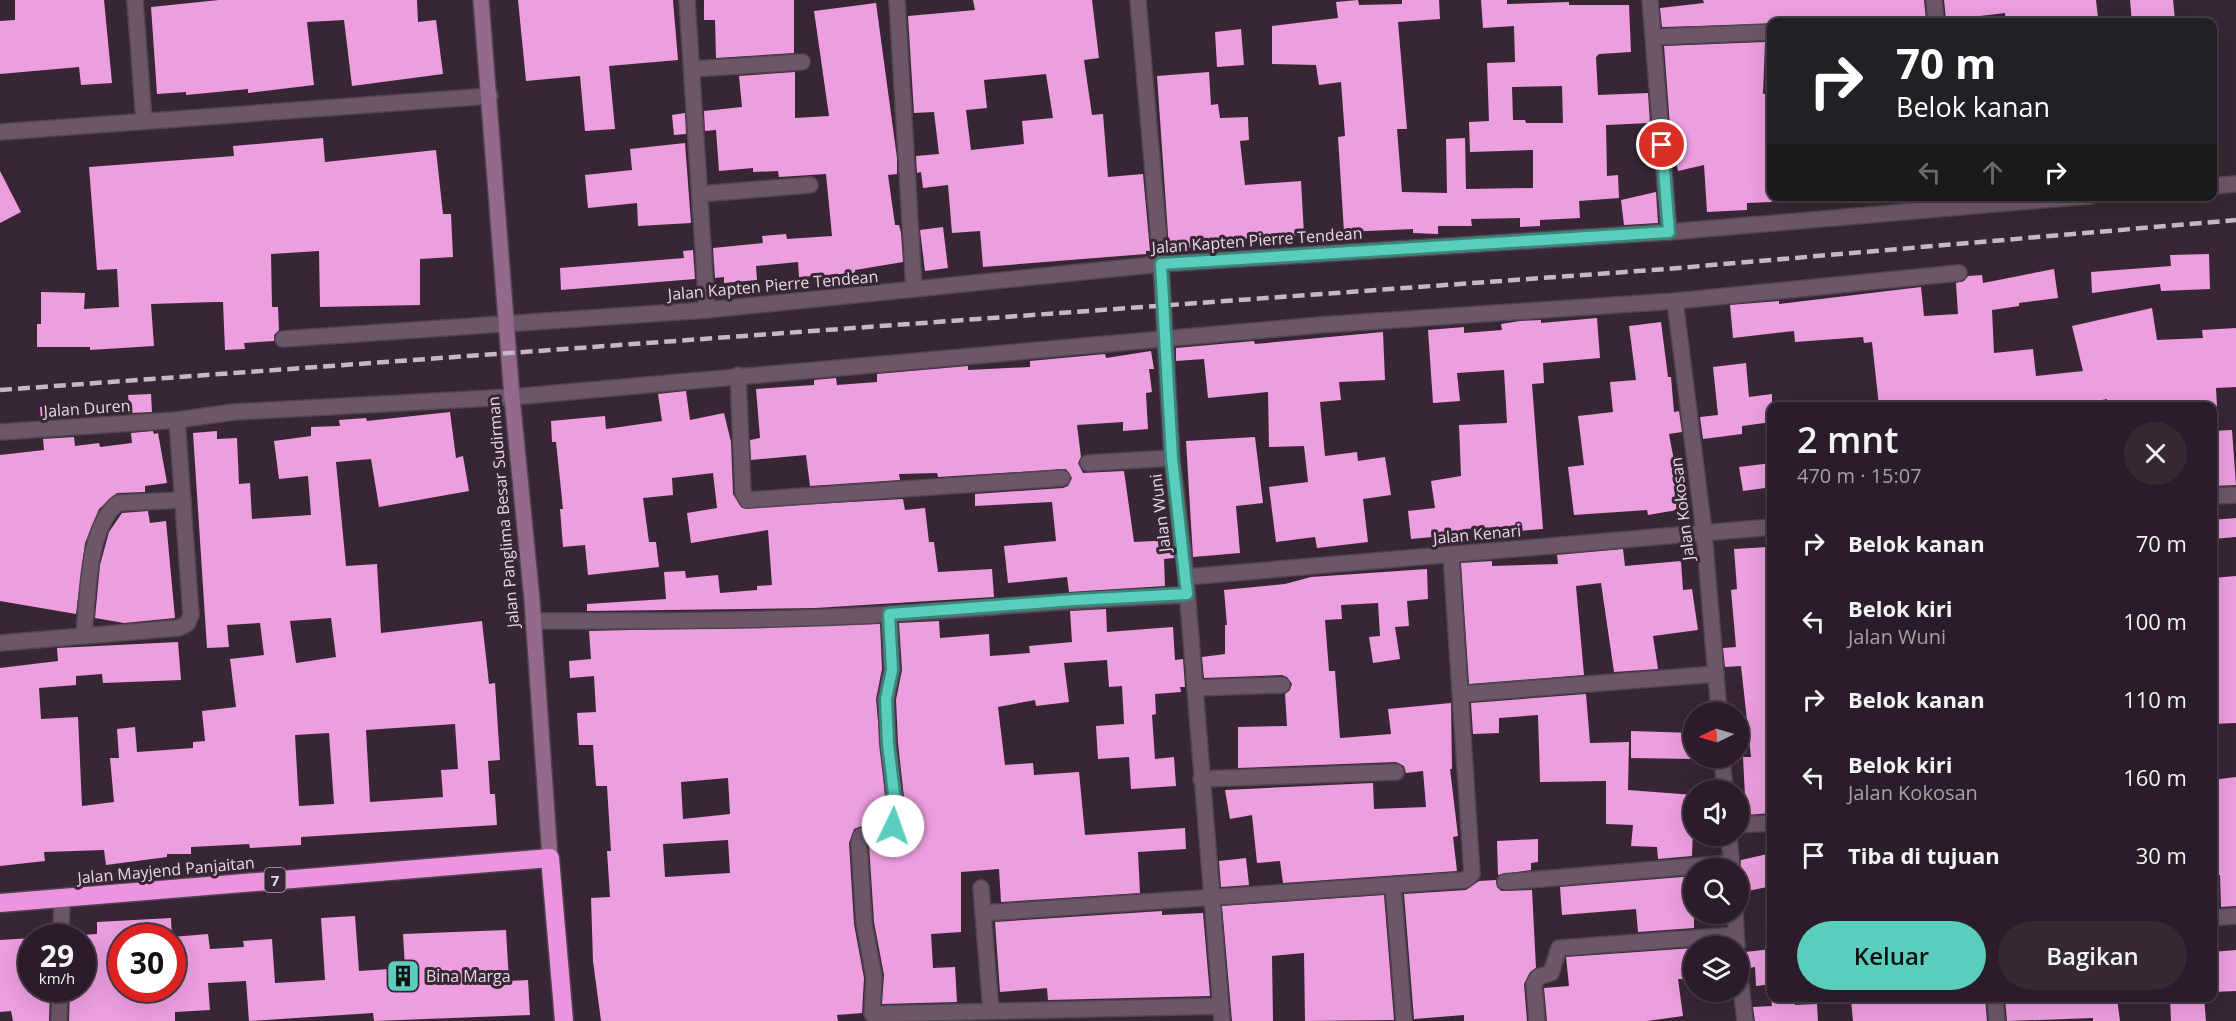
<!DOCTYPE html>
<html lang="id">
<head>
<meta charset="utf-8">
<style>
  body { margin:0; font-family:"Open Sans",sans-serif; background:#362934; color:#f1f3f6; height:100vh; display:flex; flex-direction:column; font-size:22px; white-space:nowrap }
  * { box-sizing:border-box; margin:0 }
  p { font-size:20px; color:#a5a1a8 }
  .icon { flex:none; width:33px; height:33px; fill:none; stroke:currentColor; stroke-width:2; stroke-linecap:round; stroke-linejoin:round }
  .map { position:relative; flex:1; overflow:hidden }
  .panel { position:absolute; left:1767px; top:402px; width:450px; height:600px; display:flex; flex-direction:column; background:#2a1c28; border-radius:12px; box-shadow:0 6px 24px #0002,0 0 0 2px #463a45 }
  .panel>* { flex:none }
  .hud { position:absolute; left:1767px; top:18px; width:450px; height:183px; border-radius:12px; box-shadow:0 6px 24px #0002,0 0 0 2px #463a45; background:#202124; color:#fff; overflow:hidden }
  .needle { width:39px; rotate:265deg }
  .controls { position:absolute; left:1683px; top:702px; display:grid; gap:12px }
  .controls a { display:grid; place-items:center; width:66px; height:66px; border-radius:50%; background:#2a1c28; box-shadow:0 6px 24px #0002,0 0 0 2px #463a45; font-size:30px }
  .speed { position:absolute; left:18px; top:924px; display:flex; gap:12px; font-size:30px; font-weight:700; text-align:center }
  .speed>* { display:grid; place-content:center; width:78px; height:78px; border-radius:50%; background:#2a1c28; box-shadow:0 6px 24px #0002,0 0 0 2px #463a45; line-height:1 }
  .speed small { font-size:15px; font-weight:400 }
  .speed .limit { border:9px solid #d22; background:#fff; color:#111 }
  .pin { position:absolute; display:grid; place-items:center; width:51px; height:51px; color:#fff; margin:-26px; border:3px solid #fff; border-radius:50%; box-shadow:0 2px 6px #0007 }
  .me { position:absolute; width:66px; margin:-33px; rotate:3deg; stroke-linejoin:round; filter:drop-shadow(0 0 4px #0008) }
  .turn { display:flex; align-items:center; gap:21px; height:126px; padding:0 30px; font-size:27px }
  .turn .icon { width:78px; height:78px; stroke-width:2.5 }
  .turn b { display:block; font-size:42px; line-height:51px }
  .lanes { display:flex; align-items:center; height:57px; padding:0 30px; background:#0003; justify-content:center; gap:30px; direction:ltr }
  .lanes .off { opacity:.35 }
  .round { display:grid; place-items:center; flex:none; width:63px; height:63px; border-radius:32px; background:#362934 }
  .head { display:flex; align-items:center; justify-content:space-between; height:102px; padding:0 30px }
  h1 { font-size:36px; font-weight:600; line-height:45px }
  .primary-button { display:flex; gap:12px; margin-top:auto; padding:12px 30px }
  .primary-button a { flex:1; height:69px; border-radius:36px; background:#5acebd; color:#111; font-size:24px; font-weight:600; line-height:69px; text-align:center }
  .primary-button a+a { background:#362934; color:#f1f3f6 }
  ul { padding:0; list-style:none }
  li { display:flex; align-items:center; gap:18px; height:78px; padding:0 30px }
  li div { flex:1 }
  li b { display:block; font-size:22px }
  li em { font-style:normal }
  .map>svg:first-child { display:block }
  .building { fill:#ec9edf; fill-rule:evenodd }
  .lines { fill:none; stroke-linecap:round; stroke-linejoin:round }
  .street-casing { stroke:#524350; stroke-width:18 }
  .secondary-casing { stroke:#524350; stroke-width:18 }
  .highway-casing { stroke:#524350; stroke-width:21 }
  .street { stroke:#6c5768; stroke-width:15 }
  .secondary { stroke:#93698c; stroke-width:15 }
  .highway { stroke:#ed93df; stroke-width:18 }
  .rail { stroke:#c7b9c4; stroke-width:4.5; stroke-dasharray:12 6; stroke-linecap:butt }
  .route-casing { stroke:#3a867b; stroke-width:15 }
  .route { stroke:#5acebd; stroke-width:10 }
  .labels { text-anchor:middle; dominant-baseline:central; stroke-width:6; stroke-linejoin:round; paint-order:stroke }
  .shield { fill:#382635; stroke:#b1a3ae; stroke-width:1.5 }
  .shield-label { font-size:15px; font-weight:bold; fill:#e5d8e2 }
  .street-label { font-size:16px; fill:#e5d8e2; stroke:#382635 }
  .poi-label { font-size:16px; fill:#e5d8e2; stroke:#382635; text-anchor:start }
</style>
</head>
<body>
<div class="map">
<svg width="2236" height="1021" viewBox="0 0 2236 1021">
  <rect width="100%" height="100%" fill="#382635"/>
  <!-- building -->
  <g class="building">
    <path d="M15,0H104L112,83L81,85L79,67L0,74V21L15,20Z"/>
    <path d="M219,0H417L418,22L436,20L443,74L352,86L344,20L307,22L314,85L248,93V89L186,95V92L157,94L151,7Z"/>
    <path d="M518,0H673L678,60L609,66L615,129L585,131L580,76L526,81Z"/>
    <path d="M704,0H794V53L716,58L715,20H704Z"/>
    <path d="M973,0H1092L1099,58L1084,60L1092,115L1103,114L1108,177L1143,174L1150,251H1146V254L983,267L980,231L952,233L948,185L923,188L921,172L917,173L916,156L939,154L934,112L914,113L908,16L975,10ZM1046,74L1053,118L1022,121L1024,144L971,150L966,110L987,108L984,80Z"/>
    <path d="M1358,0L1359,5L1402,4V0H1439L1440,19L1398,22L1407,129H1397L1402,192L1447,193L1446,139L1465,138L1466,189L1533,188V150L1470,152L1469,122L1489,121L1487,63L1515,62L1514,26L1483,28L1481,0H1507V4L1569,2V5H1629L1631,52L1599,54L1596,57L1598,95L1648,93L1650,123L1606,125L1607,176L1618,175L1619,198L1579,201L1580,218L1540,220V226L1520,227V218L1471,219L1472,226H1438V234L1413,233V229L1344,232L1338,137L1345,136L1341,82L1319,85L1316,65L1272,64V26L1338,18L1336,2ZM1562,86L1563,123H1526L1525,120H1513L1512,87Z"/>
    <path d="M1703,0H1924L1926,20L1662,27L1660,8L1704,3Z"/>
    <path d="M1944,0H2096L2098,18L2006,22L2005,13L1946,20Z"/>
    <path d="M2130,0H2173L2175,20L2132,22Z"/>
    <path d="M876,3L897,158V174L888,175L895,225H899L901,233L903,262L855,270V273L799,277L798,262L756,266L757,280L724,283V277L715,278L713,248L763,243L762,236L786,234L787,239L832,236L826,174L779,177L778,171L753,172V168L719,171L716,130L705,131L704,111L742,107L739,76L795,72V118L829,116L814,11Z"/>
    <path d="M1241,29L1244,65L1217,67L1215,32Z"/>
    <path d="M1765,42L1763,94L1772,93V202L1747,203V210L1707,212L1704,165L1678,171L1671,139L1664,46Z"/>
    <path d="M1209,72L1211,105L1218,104L1220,118L1248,117L1249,140L1240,141L1245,185L1301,181L1304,235L1238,239V244L1169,249L1157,76Z"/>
    <path d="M685,113L686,134L674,135L672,115Z"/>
    <path d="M323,138L325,162L436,150L443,214H451L453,257L420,259V305L320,307L319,251L271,254L272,307H278L279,330L274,335V341L244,343L245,349L225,350L223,302H215L151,304L154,346L90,350V347H37V324H41V292L85,293L84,309L119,307L117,269L97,270L89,167L234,156L233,146Z"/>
    <path d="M685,143L691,223L638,226L637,203L588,208L585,175L632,170L630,149Z"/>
    <path d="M0,171L21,212L0,223Z"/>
    <path d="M1656,192L1658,223L1624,225L1621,200Z"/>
    <path d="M943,227L948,268L925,271L920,230Z"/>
    <path d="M693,250L695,279L561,290L560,268L684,258L683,251Z"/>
    <path d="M2209,254L2210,289L2161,291L2160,284L2092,293L2091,272L2171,266L2170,255Z"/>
    <path d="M2054,269L2058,298L2019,303V306L1992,310L1994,353L2033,349L2036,376L2083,371L2072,326L2152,308L2157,340L2203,338L2202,330L2236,328V387L2216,388L2217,406H2107V399L2073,406H1879L1872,342L1864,343L1863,337L1795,342L1794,331L1733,338L1730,305L1779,301V304L1921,287L1924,316L1958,314L1956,283L1964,281L1968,276L1982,275L1983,283Z"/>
    <path d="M1597,318L1600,358L1543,363L1544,383L1532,384L1543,529L1519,531V526L1463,529L1464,534L1411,539L1408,511L1435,508L1431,481L1461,476L1459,425L1507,423L1504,370L1457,373L1460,401L1433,403L1428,330L1464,327V333L1502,330L1501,324L1520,321L1541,320V323Z"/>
    <path d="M1661,322L1668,377H1671L1674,412L1679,411L1682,432L1669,434L1683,509L1648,515L1647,510L1574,515L1568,467L1584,465L1578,416L1613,412L1610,382L1636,380L1629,326Z"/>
    <path d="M1383,332L1385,380L1339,382L1341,400L1320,402L1325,456L1357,452L1358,461L1385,457L1391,495L1363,499L1368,542L1317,548L1315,537L1276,542L1269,487L1308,482L1304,446L1269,447L1268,392L1208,398L1204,359L1176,361V348L1254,341L1255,344Z"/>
    <path d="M1151,351L1154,369H1149L1152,392L1146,393L1148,429L1123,431V422L1077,425L1081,457L1078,463L1083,473L1124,471L1134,542L1172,540L1174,558L1164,559L1165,586L1069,592L1067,577L1008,583L1004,546L1056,541L1052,502L975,506V494L1063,488L1068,486L1072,478L1066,469L938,477L937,473L899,474L900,480L810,486L806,455L751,460L750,440L760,438L756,389L814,385V380L836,378L837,385L877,382V374L968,366V370L1030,367V361L1105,354L1106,358Z"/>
    <path d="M1746,363L1749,397L1772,394V422L1742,426V434L1703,439L1700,417L1718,415L1713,367Z"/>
    <path d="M686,391L690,420L724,413L731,442L733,494L742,508L903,499L905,510L925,508L929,542H934L938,572L992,569L994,597L815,608L587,611V604L666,599L664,572L685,571L686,578L718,575L720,593L757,590V586L772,585L768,530L691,543L687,513L717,508L713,473L672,478L673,495L643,498L649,542H656L659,567L588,575L585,545L563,547L560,509H563L556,442H552L551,421L605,416L606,429L662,421L658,394Z"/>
    <path d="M151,394L152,412L130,413L128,395Z"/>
    <path d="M71,404L72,417L41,419L40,407Z"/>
    <path d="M450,412L456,458L463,456L469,491L379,507L371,459L336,462L346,566L377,564L381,633L482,621L489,684L495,683L500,760L488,761L490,794H495L497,825L301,837V845L250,848L249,844L191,847V854H167V857L106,865L104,850L44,852L45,861L0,866V668L58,661L57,648L178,642L181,680L103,683L102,674L76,676V685L39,688L41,719L78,717L82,806L114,802L110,758H119L117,729L135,727L137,752L193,748V742L205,741L202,711L236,707L230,659L264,655L260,623L227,625L229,647L207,648L193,433L217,431V439L237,438L239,484L250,483L252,519L311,515L308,476L279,479L274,441L311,436V427L340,426L339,420L366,418L367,421ZM331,618L336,657L296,663L290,621ZM455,724L458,769L441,770L443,797L370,802L366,730ZM329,733L334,804L299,806L295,735Z"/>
    <path d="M2232,430L2236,485L2212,486V431Z"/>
    <path d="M153,431L154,434L158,433L167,483L145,486V492L117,493L99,509L85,543L76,614L0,601V455L44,450L43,439L74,437L75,446L99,443L100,447L132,443L131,433Z"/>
    <path d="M1255,437L1263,503L1236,506L1240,553L1193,557L1186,441Z"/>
    <path d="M1772,463V487L1743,491L1739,467Z"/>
    <path d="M148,511L150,523L166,521L175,618L124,623L95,618L100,565L109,532L122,513Z"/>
    <path d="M2236,518V537L2212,539V520Z"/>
    <path d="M1768,547L1772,615V813L1746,815L1743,757H1751L1741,666L1725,667L1723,648L1736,647L1731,590L1737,589L1734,549Z"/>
    <path d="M1623,549L1625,566L1681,561L1683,590L1692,589L1698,630L1653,636L1658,669L1614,672L1601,583L1576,586L1584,675L1469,684L1461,563L1492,561V566L1558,564L1557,555Z"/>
    <path d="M1427,569L1428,599L1407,601L1409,626L1395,627L1400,659L1373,663L1369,637L1380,636L1378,603L1341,605L1342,619L1325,620L1329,671H1335L1340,738L1391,734L1388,709L1451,703L1452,769H1450L1458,836L1453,837L1457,871L1283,883L1280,861L1257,863L1252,815L1230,819L1225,790L1373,783L1374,809L1426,807L1423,771L1406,773L1404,766L1396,762L1238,768V727L1287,726L1285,694L1290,690L1292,684L1287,677L1282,675L1204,678L1202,657L1225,654V625H1227L1224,590L1285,584L1311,577Z"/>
    <path d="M2236,576V723L2212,724V578Z"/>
    <path d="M1106,609L1107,632L1173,627L1175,660L1183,659L1185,687H1180L1181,692L1155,694L1156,714L1152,715L1155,759L1174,757L1176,786L1131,789L1129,757L1098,759L1096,726L1124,724L1122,686L1109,687L1107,660L1064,663L1069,702L1036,706L1035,700L998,707L1005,765L1033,763L1034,775L1079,772L1085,835L1185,828L1186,849L1138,852L1140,893L1001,902L999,869L961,872V932L931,934L933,968L955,967L957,1002L882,1004L884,975L874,922L869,844L879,841L912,839L909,806H905L898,743L896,700L902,670L899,623L939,621L940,638L989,634L990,656L1030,653L1029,646L1072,642L1070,611Z"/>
    <path d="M880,624L882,669L876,699L886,807L875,808V821L854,829L849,843L854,924L864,978L862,1013L837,1015L838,1021H601L593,961L591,898L610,897L607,851H611L607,786H596L593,745H579L577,713L596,712L594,676L570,678L569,661L591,659L589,631ZM728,778L730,814L683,819L681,782ZM728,840L730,873L665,877L663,844Z"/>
    <path d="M1586,694L1590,743L1629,742L1628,790L1694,795L1692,856L1658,859L1657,847L1631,846L1633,825L1606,824V781L1540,782L1538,715L1499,718V733L1473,734L1471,703Z"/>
    <path d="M1631,731L1694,733V759L1631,758Z"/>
    <path d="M2236,777V906L2221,907L2220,875H2212V780Z"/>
    <path d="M1538,839V862L1531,863V870L1498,875L1497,841Z"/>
    <path d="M1772,853V886L1743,892L1739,874L1741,860Z"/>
    <path d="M1246,858L1249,885L1221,887L1219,861Z"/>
    <path d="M1694,876V928L1638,932L1636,909L1562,915L1560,887Z"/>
    <path d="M1496,880L1497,887L1501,891L1532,890L1536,968L1530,972L1524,984L1527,1021H1464V1015L1414,1019L1404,894L1466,890L1479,881Z"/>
    <path d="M1384,895L1394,1020L1305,1021L1304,953L1272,956L1273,1021H1232L1222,906Z"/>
    <path d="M1162,911V915L1203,913L1210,996L1048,1000L1047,988L1000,992L995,922Z"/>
    <path d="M355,916L359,971L405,968L403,934L506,930L509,981L528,980L530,1015L374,1021L373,1013L249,1021L246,981L208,983L210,1010L175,1012V1021H69L70,988H82V935L97,934V922L171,918L172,938H122V988H172V937L208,934L210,949L244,947L243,941L272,939L275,983L325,980L321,918Z"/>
    <path d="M32,938V990L50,988L49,1021H13L11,1011L0,1012V940Z"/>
    <path d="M1694,948V979H1678L1683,1016L1647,1021H1547L1544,988L1569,986L1566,957Z"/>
    <path d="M1772,949V984L1756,986L1755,967L1749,968L1745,952Z"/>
    <path d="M2236,950V991L2212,992V952Z"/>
    <path d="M1771,998H1794L1795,1005L1817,1004L1818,1021H1755L1753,1007L1772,1006Z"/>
    <path d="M1874,998H1966V1000L1985,998L1987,1021H1853L1851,1000Z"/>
    <path d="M2005,998H2117L2120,1021H2093V1018L2007,1021Z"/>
    <path d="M2170,998H2204L2206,1021H2171Z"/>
  </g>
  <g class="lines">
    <defs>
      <g id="street">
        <path d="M135,0L144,121"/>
        <path d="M687,0L707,310"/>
        <path d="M897,0L914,289"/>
        <path d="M1138,0L1161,264L1172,458L1186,577L1222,1021"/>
        <path d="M1650,0L1669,232"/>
        <path d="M1934,0L1936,22"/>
        <path d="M1654,37L1772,32"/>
        <path d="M692,69L802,62"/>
        <path d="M0,132L490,96"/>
        <path d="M2212,186L2236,184"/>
        <path d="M700,194L810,185"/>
        <path d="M1675,301L1704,532L1719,712"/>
        <path d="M283,339L707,310L1161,264L1669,232L2090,196"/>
        <path d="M738,375L743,493L747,500L1062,478"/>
        <path d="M0,432L177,420"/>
        <path d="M1088,463L1172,458"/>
        <path d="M2212,496L2236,495"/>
        <path d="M1186,577L1772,527"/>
        <path d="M889,614L892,670L886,699L888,744L897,818L893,826L861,836L859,843L864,923L874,977L872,1014L1221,1006"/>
        <path d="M533,621C641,621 748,621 856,616C967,610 1077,599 1187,595"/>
        <path d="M84,634C88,597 87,527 118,503L183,500"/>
        <path d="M0,643L178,628L187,624L191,615L177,420L234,412L512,397L1320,325L1675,301L1959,273"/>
        <path d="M1195,688L1282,685"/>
        <path d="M1461,694L1716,674"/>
        <path d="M1722,758L1725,790"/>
        <path d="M1201,779L1396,772"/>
        <path d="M1738,825L1772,823"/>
        <path d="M1729,836L1732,868"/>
        <path d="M1505,882L1731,863"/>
        <path d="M1393,885L1465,880L1472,874L1451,554"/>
        <path d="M981,888L991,1011"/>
        <path d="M983,913L1393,885L1404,1021"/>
        <path d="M1735,914L1737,946"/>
        <path d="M2212,918L2236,916"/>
        <path d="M61,938L62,898"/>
        <path d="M1738,958L1745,1021"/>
        <path d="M1995,998L1997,1021"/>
        <path d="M59,1021L60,988"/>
        <path d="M1537,1021L1534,984L1538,977L1551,973L1559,948L1736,935"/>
      </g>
      <path id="secondary" d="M481,0L512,397L532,600L550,858"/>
      <path id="highway" d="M0,903L550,858L564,1021"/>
    </defs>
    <!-- street casing -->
    <use href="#street" class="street-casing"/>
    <!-- secondary casing -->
    <use href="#secondary" class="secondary-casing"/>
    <!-- highway casing -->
    <use href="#highway" class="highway-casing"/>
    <!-- street -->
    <use href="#street" class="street"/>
    <!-- secondary -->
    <use href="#secondary" class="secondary"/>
    <!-- highway -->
    <use href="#highway" class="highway"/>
    <!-- rail -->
    <path class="rail" d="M0,390L1666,269L2236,220"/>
  </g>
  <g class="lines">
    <defs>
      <path id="route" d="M893,826L897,818L888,744L886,699L892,670L889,614L1075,600L1187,594L1172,458L1161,264L1669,232L1662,145"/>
    </defs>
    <!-- route casing -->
    <use href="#route" class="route-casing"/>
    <!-- route -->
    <use href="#route" class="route"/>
  </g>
  <!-- icons -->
  <defs>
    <symbol id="building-square" viewBox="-11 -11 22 22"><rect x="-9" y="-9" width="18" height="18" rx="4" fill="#5acebd" stroke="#382635"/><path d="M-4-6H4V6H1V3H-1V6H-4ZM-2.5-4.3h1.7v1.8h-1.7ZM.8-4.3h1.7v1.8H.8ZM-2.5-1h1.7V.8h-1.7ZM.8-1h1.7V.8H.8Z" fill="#111"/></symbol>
  </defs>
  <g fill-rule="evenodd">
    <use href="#building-square" x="384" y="957" width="38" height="38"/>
  </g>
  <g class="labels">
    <!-- shield labels -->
    <rect class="shield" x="264.5" y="868" width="21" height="24" rx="4.5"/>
    <g class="shield-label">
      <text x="275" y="880">7</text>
    </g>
    <!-- street labels -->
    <g class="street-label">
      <text transform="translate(1257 240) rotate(-4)">Jalan Kapten Pierre Tendean</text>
      <text transform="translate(773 285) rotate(-5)">Jalan Kapten Pierre Tendean</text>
      <text transform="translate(87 408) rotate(-4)">Jalan Duren</text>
      <text transform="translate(1682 509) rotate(-97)">Jalan Kokosan</text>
      <text transform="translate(503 512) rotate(-95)">Jalan Panglima Besar Sudirman</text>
      <text transform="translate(1160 513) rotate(-97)">Jalan Wuni</text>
      <text transform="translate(1477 534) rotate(-5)">Jalan Kenari</text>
      <text transform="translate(166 870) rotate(-5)">Jalan Mayjend Panjaitan</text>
    </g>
    <!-- poi labels -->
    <g class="poi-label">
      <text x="426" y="976">Bina Marga</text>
    </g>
  </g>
</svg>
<div class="controls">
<a><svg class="needle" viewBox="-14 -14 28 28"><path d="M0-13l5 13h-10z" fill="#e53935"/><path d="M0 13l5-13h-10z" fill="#a5a1a8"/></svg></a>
<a><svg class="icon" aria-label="sound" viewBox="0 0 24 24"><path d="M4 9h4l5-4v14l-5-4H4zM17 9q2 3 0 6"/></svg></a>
<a><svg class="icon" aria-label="search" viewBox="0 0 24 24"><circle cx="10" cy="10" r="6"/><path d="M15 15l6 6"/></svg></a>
<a><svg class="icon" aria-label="layers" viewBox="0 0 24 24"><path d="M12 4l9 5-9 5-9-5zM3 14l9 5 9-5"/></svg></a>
</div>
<div class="speed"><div>29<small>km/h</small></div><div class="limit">30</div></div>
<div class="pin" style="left:1662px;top:145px;background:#d93025"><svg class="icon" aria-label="arrive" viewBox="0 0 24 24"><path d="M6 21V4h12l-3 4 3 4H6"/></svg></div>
<svg class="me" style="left:893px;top:826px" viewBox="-20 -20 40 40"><circle r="19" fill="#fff"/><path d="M0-13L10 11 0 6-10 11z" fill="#5acebd"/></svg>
<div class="hud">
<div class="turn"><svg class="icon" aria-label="right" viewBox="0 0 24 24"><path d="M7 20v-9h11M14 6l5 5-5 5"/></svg><div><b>70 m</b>Belok kanan</div></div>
<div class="lanes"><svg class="icon off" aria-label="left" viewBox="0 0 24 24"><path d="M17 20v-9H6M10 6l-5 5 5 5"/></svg><svg class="icon off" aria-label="ahead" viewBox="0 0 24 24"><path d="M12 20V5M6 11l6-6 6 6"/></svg><svg class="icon" aria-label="right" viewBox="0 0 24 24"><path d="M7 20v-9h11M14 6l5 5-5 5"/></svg></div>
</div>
<section class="panel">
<div class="head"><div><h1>2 mnt</h1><p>470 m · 15:07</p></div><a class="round"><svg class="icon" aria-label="close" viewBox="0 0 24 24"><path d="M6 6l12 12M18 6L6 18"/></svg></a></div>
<ul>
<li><svg class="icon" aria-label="right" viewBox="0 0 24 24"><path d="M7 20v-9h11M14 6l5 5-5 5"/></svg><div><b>Belok kanan</b></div><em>70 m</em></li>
<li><svg class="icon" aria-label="left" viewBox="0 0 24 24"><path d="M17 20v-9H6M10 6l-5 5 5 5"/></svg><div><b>Belok kiri</b><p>Jalan Wuni</p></div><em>100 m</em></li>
<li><svg class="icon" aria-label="right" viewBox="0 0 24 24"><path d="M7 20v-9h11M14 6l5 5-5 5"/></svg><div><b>Belok kanan</b></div><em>110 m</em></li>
<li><svg class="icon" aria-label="left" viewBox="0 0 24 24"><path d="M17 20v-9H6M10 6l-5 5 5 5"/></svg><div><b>Belok kiri</b><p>Jalan Kokosan</p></div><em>160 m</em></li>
<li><svg class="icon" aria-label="arrive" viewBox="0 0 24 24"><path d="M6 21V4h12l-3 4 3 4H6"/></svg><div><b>Tiba di tujuan</b></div><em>30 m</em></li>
</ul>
<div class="primary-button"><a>Keluar</a><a>Bagikan</a></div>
</section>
</div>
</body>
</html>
